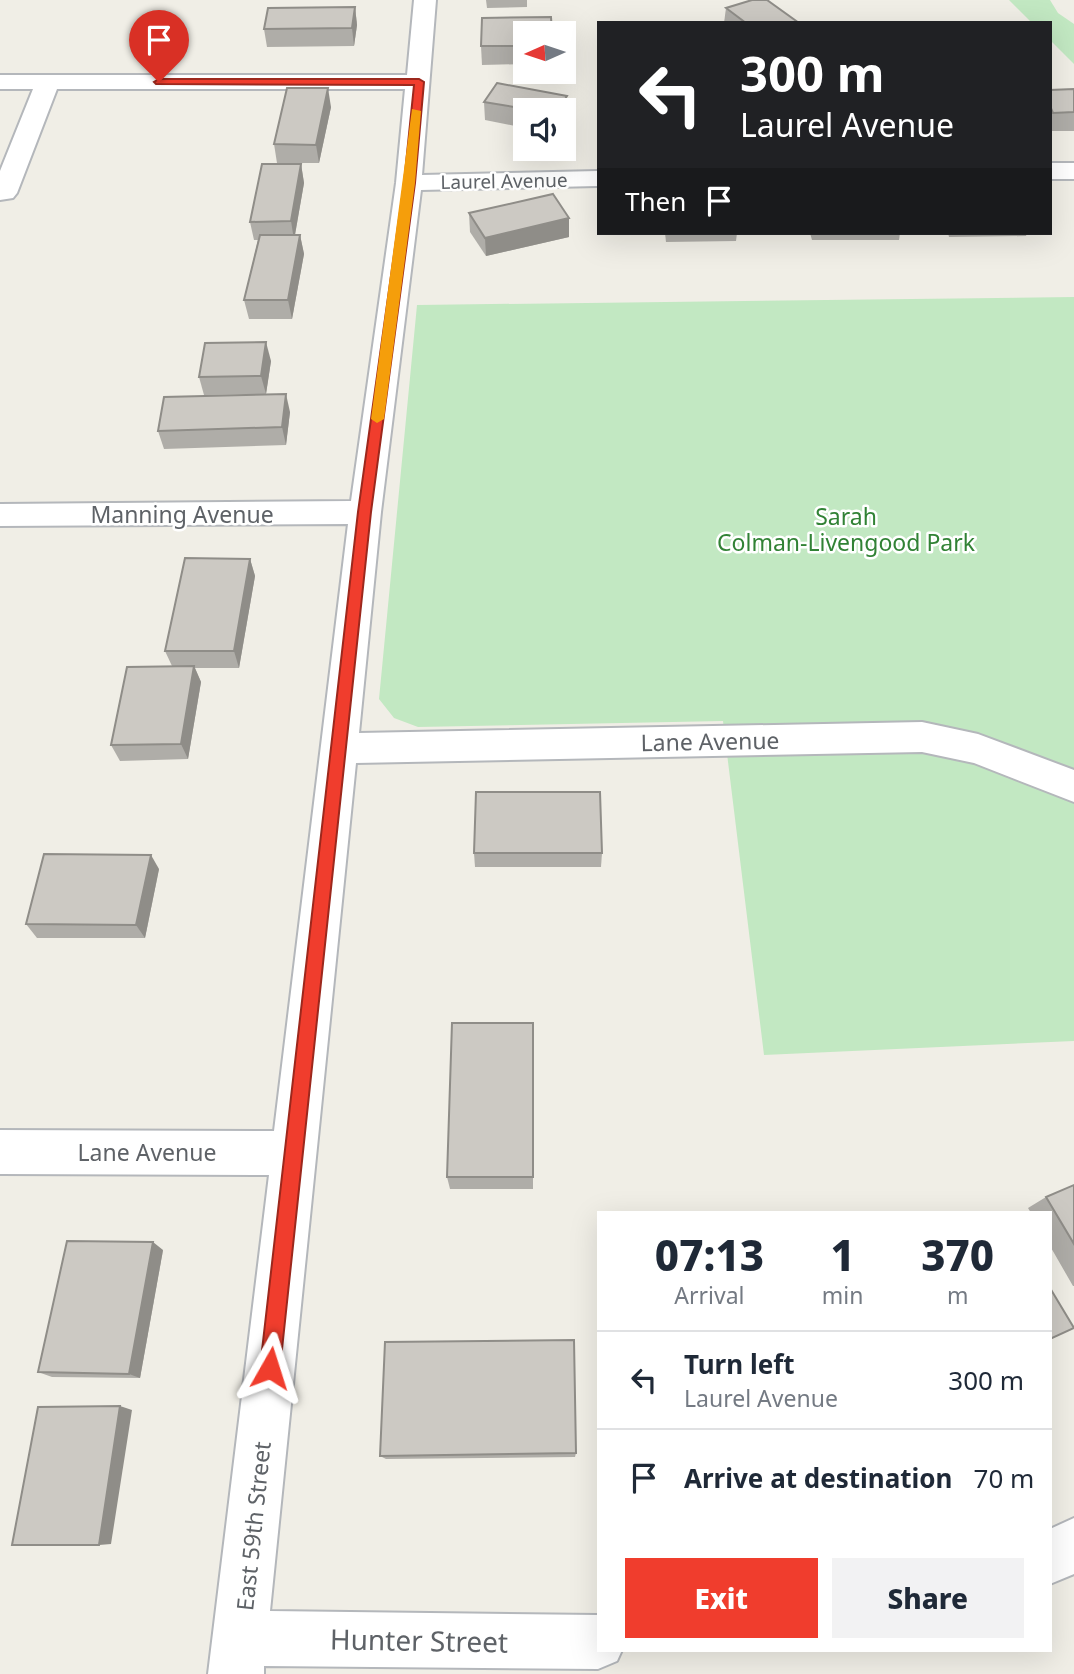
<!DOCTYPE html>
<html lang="en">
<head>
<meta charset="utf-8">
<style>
  body { margin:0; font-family:"Noto Sans",sans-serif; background:#f2f2f3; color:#1f2937; height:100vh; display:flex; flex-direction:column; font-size:26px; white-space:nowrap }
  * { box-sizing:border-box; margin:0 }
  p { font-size:23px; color:#747a83 }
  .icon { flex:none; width:38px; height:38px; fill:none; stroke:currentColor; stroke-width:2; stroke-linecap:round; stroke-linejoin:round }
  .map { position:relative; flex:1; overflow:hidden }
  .panel { position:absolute; left:597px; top:1211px; width:455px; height:441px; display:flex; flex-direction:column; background:#fff; border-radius:0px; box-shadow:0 7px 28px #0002 }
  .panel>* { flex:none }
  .hud { position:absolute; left:597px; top:21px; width:455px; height:214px; border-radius:0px; box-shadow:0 7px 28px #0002; background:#202124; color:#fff; overflow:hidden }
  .needle { width:46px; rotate:267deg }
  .tools { position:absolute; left:513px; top:21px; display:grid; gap:14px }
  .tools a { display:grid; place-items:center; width:63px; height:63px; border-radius:0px; background:#fff; box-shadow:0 7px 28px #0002; font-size:35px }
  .pin { position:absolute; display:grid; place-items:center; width:60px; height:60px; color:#fff; margin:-72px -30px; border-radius:50% 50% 50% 0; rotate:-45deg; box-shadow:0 0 7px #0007 }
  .pin .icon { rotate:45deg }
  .me { position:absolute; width:77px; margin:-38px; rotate:6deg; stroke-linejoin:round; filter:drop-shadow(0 0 5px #0008) }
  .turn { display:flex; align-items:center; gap:24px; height:147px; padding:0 28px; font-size:32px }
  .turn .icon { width:91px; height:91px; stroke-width:2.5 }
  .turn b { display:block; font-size:49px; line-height:60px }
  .then { display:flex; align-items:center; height:66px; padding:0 28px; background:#0003; gap:14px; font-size:26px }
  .eta { display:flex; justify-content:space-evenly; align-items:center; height:119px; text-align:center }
  .eta b { font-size:42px; font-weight:800; line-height:49px }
  .action { display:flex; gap:14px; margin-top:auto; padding:14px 28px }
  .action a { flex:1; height:80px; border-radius:0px; background:#f03d2d; color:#fff; font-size:28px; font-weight:800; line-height:80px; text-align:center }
  .action a+a { background:#f2f2f3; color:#1f2937 }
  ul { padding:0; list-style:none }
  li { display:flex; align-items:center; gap:21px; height:98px; padding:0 28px; border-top:2px solid #e0e1e3 }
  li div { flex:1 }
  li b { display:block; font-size:26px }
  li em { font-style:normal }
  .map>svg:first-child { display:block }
  .green { fill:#c2e8c2 }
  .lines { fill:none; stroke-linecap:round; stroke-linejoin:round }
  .minor-casing { stroke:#b4b7bb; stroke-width:4 }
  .minor { fill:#fff; fill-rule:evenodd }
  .wall { fill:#afada8 }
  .shaded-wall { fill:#8f8d88 }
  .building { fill:#ccc9c3; stroke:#8f8d88; stroke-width:2 }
  .route { fill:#f03d2d; stroke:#9c281d; stroke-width:2 }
  .slow { fill:#f59e0b }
  .labels { text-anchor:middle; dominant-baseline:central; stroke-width:5; stroke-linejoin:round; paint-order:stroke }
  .far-street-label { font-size:19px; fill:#5e6267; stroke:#fff }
  .street-label { font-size:23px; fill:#5e6267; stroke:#fff }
  .park-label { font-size:23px; fill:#318235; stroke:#fff }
  .near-street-label { font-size:28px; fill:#5e6267; stroke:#fff }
</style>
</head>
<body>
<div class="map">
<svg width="1074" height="1674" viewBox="0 0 1074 1674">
  <rect width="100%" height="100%" fill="#f0eee6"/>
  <!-- green -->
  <g class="green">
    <path d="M1009,0H1050L1058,13L1074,24V64L1050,40V23H1032Z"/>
    <path d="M1074,297V1041L764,1055L723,721L418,727L394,718L379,699L417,305Z"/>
  </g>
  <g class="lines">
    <defs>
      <g id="minor">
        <path d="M414,0H436L422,175L598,171V186L421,190L381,512L359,733L922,722L978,734L1074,770V802L974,763L922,752L356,763L270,1611L598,1615V1650H622L617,1661L598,1669L264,1666V1674H208L269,1175L0,1174V1130L274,1131L348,524L0,526V504L351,501L396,183L405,89H57L17,193L13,198L0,200V171L33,89H0V75H407Z"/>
        <rect x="1050" y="163" width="24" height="16"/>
        <path d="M1074,1518V1574L1050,1584V1529Z"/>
      </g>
    </defs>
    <!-- minor casing -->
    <use href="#minor" class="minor-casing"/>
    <!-- minor -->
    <use href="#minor" class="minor"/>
  </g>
  <!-- wall -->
  <g class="wall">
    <path d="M486,0H527V7L487,8Z"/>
    <path d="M355,7L357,25L354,46L267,47L264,29Z"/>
    <path d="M726,8L799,23H724Z"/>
    <path d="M525,33V64L482,65L481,46Z"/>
    <path d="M497,83L567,96L566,114L564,119V110H525V128L485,120L484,102Z"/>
    <path d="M1074,89V131H1050V90Z"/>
    <path d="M331,107L319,163H277L274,144Z"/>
    <path d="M301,164L304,183L295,235H300L304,254L292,319H249L244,300L258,240H254L250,222Z"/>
    <path d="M469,213L569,237L486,256L470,232Z"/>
    <path d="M665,233H737L736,241L666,242Z"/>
    <path d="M810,233H900L899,240H812Z"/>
    <path d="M948,233H1027L1026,236L949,237Z"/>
    <path d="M271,361L266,394L204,395L199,377Z"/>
    <path d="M290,412L286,445L164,449L158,431Z"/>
    <path d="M250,559L255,576L239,668H195L201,682L188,759L120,761L111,745L172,666L165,651Z"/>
    <path d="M474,853H602L601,867H475Z"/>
    <path d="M159,869L145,938H37L26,924Z"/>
    <path d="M533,1023V1189H450L447,1177Z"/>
    <path d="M1074,1185V1286H1073L1050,1246V1213H1031L1028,1208L1046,1197Z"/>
    <path d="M163,1250L140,1378L52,1377L38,1372Z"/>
    <path d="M576,1453L575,1457L386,1459L380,1456Z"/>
  </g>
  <!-- shaded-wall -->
  <g class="shaded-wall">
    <path d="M355,7L357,25L354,46L352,28Z"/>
    <path d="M328,88L331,107L319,163L316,145Z"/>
    <path d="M567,96L566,114L564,119V110H558Z"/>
    <path d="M301,164L304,183L294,240L291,221Z"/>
    <path d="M569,218V237L486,256L485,238Z"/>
    <path d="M300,235L304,254L292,319L288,300Z"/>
    <path d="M266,342L271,361L266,394L261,376Z"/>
    <path d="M286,394L290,412L286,445L282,427Z"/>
    <path d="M250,559L255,576L239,668L234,651Z"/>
    <path d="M194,666L201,682L188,759L181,744Z"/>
    <path d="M151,855L159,869L145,938L136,925Z"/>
    <path d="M153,1242L163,1250L140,1378L129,1374Z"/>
    <path d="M120,1406L132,1410L111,1544L99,1545Z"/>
  </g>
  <!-- building -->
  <g class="building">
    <path d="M752,0H767L799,23H746L726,8Z"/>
    <path d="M355,7L352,28L264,29L268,8Z"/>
    <path d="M551,17L552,33H525V46H481L482,18Z"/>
    <path d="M497,83L567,96L558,110H532L484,102Z"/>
    <path d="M287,88H328L316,145L274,144Z"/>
    <path d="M1074,89V112L1053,113L1050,106V90Z"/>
    <path d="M262,164H301L291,221L250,222Z"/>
    <path d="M553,194L569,218L485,238L469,213Z"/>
    <path d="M260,235H300L288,300H244Z"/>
    <path d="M266,342L261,376L199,377L205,343Z"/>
    <path d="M286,394L282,427L158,431L164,397Z"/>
    <path d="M185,558L250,559L234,651H165Z"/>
    <path d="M194,666L181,744L111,745L127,667Z"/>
    <path d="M476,792H600L602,853H474Z"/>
    <path d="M44,854L151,855L136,925L26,924Z"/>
    <path d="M452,1023H533V1177H447Z"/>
    <path d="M1074,1185V1244L1046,1197Z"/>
    <path d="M67,1241L153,1242L129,1374L38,1372Z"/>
    <path d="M1050,1288L1074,1328L1050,1339Z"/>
    <path d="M574,1340L576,1453L380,1456L385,1342Z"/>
    <path d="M120,1406L99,1545H12L38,1407Z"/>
  </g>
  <!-- route -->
  <path class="route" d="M159,79H419L424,82L415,183L371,512L280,1368L277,1375L270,1378L263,1375L260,1368L358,512L404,183L414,85L156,84L154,82Z"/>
  <!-- slow -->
  <path class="slow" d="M412,109L421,111L415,183L384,419L377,423L371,419Z"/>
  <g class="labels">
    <!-- far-street labels -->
    <g class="far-street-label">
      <text transform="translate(504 181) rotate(-1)">Laurel Avenue</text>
    </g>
    <!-- street labels -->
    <g class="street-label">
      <text x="182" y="514">Manning Avenue</text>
      <text transform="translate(710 741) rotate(-1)">Lane Avenue</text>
      <text x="147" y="1152">Lane Avenue</text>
      <text transform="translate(253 1526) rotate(-84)">East 59th Street</text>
    </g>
    <!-- park labels -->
    <g class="park-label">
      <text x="846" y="516">Sarah<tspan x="846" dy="26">Colman-Livengood Park</tspan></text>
    </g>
    <!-- near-street labels -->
    <g class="near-street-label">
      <text transform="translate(419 1640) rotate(1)">Hunter Street</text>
    </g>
  </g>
</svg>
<div class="tools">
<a><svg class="needle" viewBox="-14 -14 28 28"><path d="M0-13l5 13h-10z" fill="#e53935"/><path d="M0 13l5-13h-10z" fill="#747a83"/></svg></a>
<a><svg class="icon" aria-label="sound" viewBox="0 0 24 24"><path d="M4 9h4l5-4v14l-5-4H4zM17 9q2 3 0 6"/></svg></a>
</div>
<div class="pin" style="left:159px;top:82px;background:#d93025"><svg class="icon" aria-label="arrive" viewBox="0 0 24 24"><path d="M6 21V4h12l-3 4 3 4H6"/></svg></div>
<svg class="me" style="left:270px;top:1368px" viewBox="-20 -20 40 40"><path d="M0-17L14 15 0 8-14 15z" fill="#f03d2d" stroke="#fff" stroke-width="4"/></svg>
<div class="hud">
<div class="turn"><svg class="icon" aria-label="left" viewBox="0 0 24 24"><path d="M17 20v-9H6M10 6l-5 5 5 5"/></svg><div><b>300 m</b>Laurel Avenue</div></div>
<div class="then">Then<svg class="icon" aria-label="arrive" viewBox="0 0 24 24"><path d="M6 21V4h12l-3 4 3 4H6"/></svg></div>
</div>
<section class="panel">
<div class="eta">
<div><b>07:13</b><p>Arrival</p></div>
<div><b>1</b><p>min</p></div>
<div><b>370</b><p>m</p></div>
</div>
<ul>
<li><svg class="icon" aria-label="left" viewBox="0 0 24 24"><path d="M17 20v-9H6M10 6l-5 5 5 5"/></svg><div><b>Turn left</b><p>Laurel Avenue</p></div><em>300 m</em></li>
<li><svg class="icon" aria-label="arrive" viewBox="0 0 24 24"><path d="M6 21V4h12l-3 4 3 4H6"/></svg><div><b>Arrive at destination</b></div><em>70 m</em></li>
</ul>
<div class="action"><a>Exit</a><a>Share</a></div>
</section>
</div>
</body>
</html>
